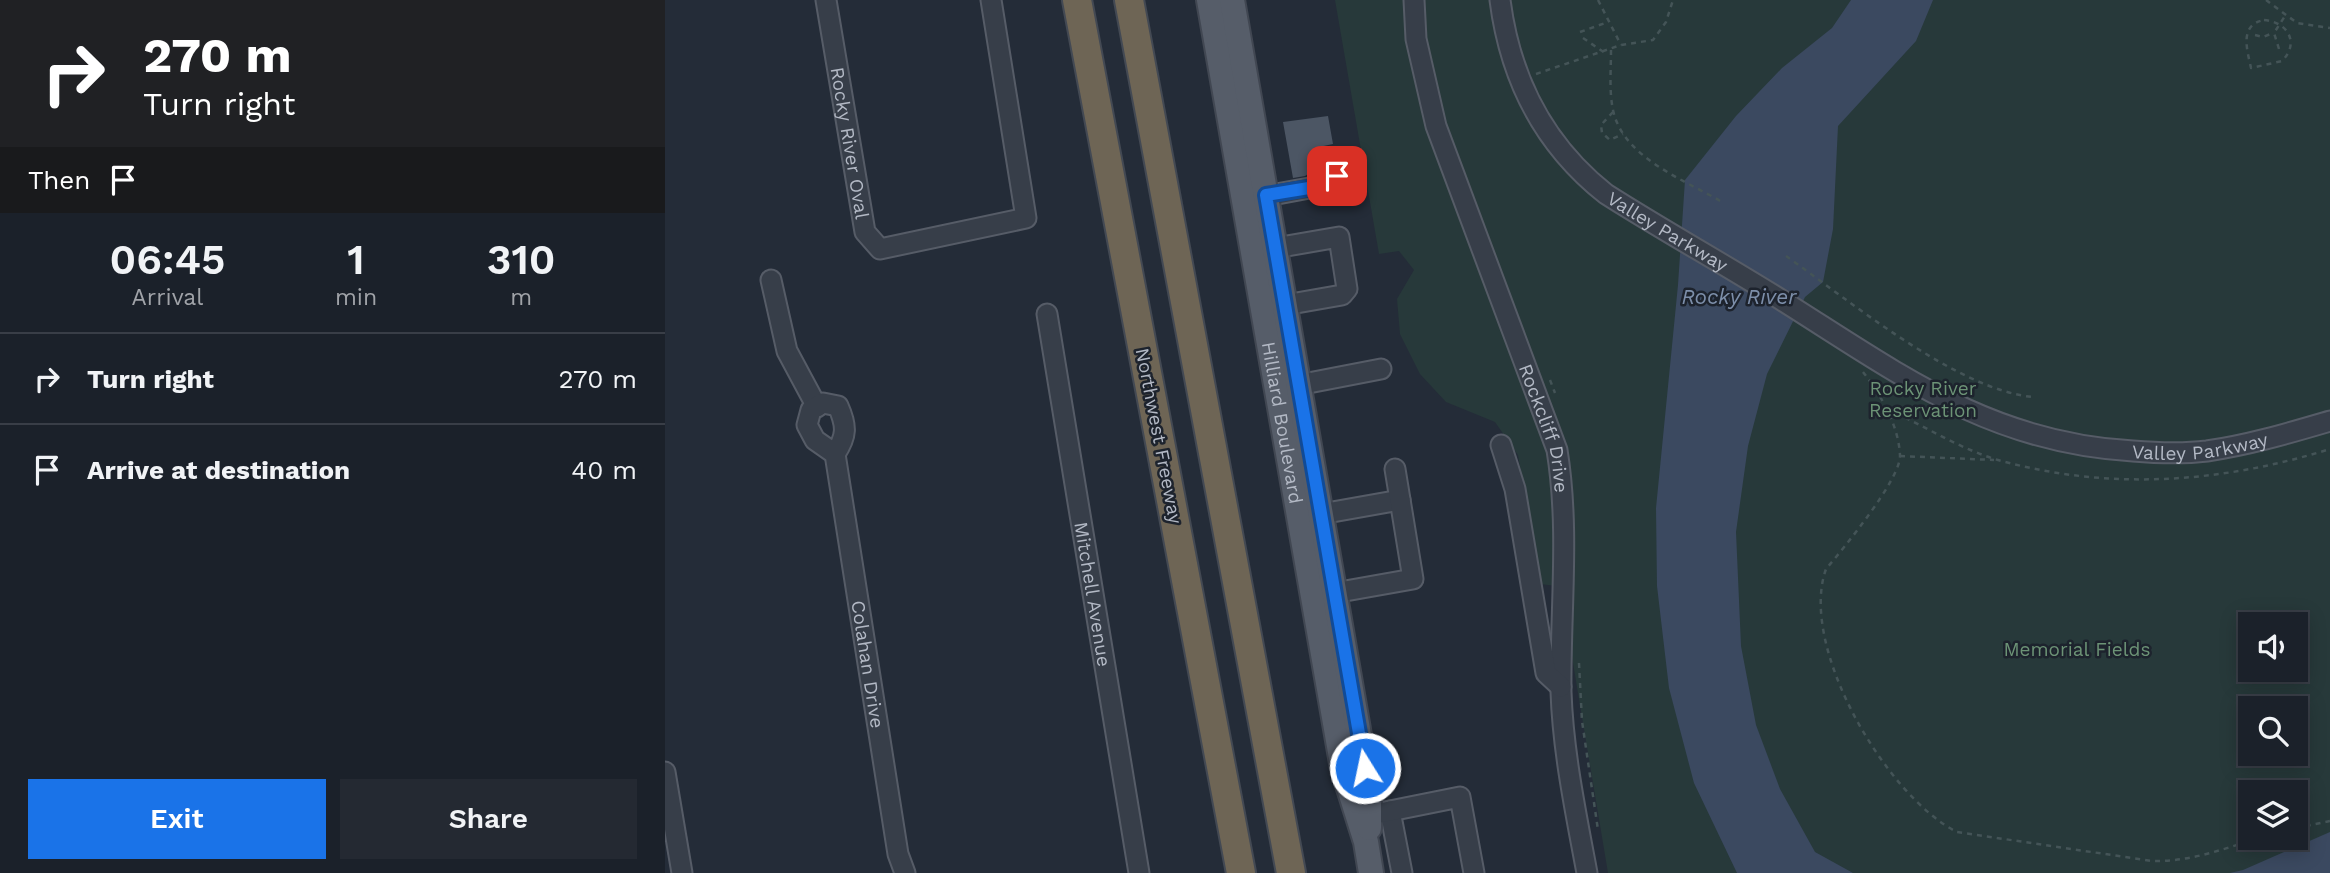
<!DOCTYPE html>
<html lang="en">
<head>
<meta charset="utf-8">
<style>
  body { margin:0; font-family:"Work Sans",sans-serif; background:#242932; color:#f1f3f6; height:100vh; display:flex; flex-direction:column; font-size:26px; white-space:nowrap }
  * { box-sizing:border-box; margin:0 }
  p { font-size:23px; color:#a0a3a8 }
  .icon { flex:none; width:38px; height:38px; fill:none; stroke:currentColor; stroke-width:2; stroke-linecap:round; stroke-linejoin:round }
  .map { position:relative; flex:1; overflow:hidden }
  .panel { display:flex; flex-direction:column; background:#1b212a; width:665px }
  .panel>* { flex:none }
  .hud { background:#202124; color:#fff; overflow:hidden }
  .fabs { position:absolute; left:1573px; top:612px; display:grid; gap:14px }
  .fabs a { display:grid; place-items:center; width:70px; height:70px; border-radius:0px; background:#1b212a; box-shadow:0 4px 18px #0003,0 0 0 2px #393e47; font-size:35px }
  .pin { position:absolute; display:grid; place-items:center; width:60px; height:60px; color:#fff; margin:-30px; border-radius:14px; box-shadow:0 4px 10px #0006 }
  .me { position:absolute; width:77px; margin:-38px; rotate:350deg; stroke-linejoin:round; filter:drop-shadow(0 0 5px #0008) }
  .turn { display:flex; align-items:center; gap:24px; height:147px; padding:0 28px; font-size:32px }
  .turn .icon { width:91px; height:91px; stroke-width:2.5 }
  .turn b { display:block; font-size:49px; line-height:60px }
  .then { display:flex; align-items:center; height:66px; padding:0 28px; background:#0003; gap:14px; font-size:26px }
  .eta { display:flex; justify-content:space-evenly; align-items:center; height:119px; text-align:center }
  .eta b { font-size:42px; font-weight:600; line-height:49px }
  .cta { display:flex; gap:14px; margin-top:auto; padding:14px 28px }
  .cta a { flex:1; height:80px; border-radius:0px; background:#1a73e8; color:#fff; font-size:28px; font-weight:600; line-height:80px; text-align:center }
  .cta a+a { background:#242932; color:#f1f3f6 }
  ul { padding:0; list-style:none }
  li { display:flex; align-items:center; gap:21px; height:91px; padding:0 28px; border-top:2px solid #393e47 }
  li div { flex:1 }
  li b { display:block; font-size:26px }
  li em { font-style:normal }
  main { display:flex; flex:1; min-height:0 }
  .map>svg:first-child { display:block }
  .green { fill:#27393a; fill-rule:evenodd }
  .water { fill:#3b4960 }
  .building { fill:#4c5664 }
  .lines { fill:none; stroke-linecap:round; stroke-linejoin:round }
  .minor-casing { stroke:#565c67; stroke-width:23 }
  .major-casing { stroke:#414752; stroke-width:28 }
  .highway-casing { stroke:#434953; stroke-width:32 }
  .path { stroke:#445457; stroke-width:2.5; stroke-dasharray:5 5; stroke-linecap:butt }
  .minor { stroke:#373e49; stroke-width:19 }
  .major { stroke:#565d69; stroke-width:24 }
  .highway { stroke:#6e6555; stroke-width:28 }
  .route-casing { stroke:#114b97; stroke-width:18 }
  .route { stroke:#1a73e8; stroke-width:12 }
  .labels { text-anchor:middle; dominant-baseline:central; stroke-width:5; stroke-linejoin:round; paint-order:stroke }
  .street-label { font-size:19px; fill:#b3b9c5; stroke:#1d232d }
  .park-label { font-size:19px; fill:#6c9376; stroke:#1d232d }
  .water-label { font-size:21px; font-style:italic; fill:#7d8faa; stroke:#1d232d }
</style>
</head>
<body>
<main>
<section class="panel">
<div class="hud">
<div class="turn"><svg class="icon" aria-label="right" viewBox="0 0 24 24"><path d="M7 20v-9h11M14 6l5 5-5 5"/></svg><div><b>270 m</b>Turn right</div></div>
<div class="then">Then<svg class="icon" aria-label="arrive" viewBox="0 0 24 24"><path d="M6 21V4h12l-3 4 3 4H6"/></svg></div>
</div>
<div class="eta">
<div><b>06:45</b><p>Arrival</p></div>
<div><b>1</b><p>min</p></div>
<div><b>310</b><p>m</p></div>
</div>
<ul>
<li><svg class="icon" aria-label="right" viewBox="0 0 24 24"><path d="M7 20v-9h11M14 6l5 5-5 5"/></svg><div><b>Turn right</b></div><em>270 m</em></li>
<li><svg class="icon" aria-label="arrive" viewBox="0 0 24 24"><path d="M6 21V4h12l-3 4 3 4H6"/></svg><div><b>Arrive at destination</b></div><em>40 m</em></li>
</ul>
<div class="cta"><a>Exit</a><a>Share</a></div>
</section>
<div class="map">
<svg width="1665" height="873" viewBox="0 0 1665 873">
  <rect width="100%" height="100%" fill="#242c38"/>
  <!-- green -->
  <path class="green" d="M670,0H1665V873H943L907,657V588L875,584L853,455L830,422L781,402L755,374L735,334L732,299L749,270L734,251L714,254ZM1586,625H1631V670H1586ZM1586,709H1631V754H1586ZM1586,793H1631V838H1586Z"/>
  <!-- water -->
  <g class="water">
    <path d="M1186,0H1268L1251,41L1173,126L1168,229L1158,282L1140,297L1102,374L1083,446L1071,532L1076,646L1091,725L1115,789L1150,852L1188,873H1072L1029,783L1004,688L992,586L991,508L1013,285L1020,180L1071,116L1117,68L1167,28Z"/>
    <path d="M1665,832V873H1565L1578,870Z"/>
  </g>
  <!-- building -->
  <path class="building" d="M663,116L668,144L649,148L652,168L640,176L628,178L618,122Z"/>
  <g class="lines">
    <defs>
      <g id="minor">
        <path id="s1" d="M161,0L200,232L215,249L361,218L326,0"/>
        <path id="s2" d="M749,0L751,39L771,126L892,450C905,530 895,612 896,692C898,752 911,814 922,873"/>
        <path id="s3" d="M835,0C845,78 879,145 941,194C999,231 1059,264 1118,301C1234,374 1325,443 1468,451C1492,453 1517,454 1542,451C1584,445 1624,433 1665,421"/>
        <path d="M601,196L650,187L656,179L688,173"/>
        <path d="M610,248L674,237L682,289L677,295L620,305"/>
        <path d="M106,280L122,351L152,407"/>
        <path id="s4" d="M382,314L474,873"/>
        <path d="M633,385L716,369"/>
        <path d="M836,445L850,489L881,673L896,687"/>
        <path id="s5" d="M170,454L150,440L142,425L146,410L158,403L173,406C182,426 182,436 170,454L233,854L240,873"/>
        <path d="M656,514L735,500"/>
        <path d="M669,593L748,579L730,469"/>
        <path d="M0,772L17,873"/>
        <path d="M725,811L737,873"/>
        <path d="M705,815L795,797L809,873"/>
      </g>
      <g id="major">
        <path id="s6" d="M544,0L678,769L701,842L706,873"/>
        <path d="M567,0L704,793V828"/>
      </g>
      <g id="highway">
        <path d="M412,0L576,873"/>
        <path d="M464,0L626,873"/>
      </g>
    </defs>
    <!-- minor casing -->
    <use href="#minor" class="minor-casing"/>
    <!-- major casing -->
    <use href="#major" class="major-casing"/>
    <!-- highway casing -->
    <use href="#highway" class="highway-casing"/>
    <!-- path -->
    <g class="path">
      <path d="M933,0L956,45"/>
      <path d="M1601,0L1632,23L1665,28"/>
      <path d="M1599,20C1623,22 1635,43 1617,61L1586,68C1582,49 1574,25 1599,20Z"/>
      <path d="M915,32L943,22"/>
      <path d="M1590,35L1598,37L1608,33"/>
      <path d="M918,38L940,53"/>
      <path d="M1614,49L1609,33L1620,16"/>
      <path d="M946,50C946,70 944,91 948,110C958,158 1020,180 1057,202"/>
      <path d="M871,74L956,45L988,40L1001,22L1008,0"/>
      <path d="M948,112L936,125L937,133L945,140L958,134"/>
      <path d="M1121,256C1185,301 1292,390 1368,397"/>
      <path d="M1198,372C1216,395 1234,426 1235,456C1235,480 1178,549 1161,569C1133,647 1222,797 1292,832L1487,861C1525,862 1558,849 1594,838"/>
      <path d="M885,380L890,393"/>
      <path d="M1222,409C1258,425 1295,449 1333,460C1444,491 1556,483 1665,449"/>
      <path d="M1235,456L1329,460"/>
      <path d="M914,663L917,721L933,830"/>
      <path d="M1631,828L1665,821"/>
    </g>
    <!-- minor -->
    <use href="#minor" class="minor"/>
    <!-- major -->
    <use href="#major" class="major"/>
    <!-- highway -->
    <use href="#highway" class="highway"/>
  </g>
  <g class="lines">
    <defs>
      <path id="route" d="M672,176L656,179L650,187L601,195L700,768"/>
    </defs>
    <!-- route casing -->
    <use href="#route" class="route-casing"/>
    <!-- route -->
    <use href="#route" class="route"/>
  </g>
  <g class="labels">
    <!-- street labels -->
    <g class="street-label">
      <text stroke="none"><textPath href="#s1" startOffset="145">Rocky River Oval</textPath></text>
      <text stroke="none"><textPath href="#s3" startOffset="299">Valley Parkway</textPath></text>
      <text stroke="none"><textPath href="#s6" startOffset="429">Hilliard Boulevard</textPath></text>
      <text stroke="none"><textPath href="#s2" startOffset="450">Rockcliff Drive</textPath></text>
      <text transform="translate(494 436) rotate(79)">Northwest Freeway</text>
      <text stroke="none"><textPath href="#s3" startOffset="887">Valley Parkway</textPath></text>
      <text stroke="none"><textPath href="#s4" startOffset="284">Mitchell Avenue</textPath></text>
      <text stroke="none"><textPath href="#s5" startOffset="350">Colahan Drive</textPath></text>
    </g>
    <!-- park labels -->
    <g class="park-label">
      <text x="1258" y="388">Rocky River<tspan x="1258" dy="22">Reservation</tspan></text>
      <text x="1412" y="649">Memorial Fields</text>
    </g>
    <!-- water labels -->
    <g class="water-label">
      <text x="1074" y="296">Rocky River</text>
    </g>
  </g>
</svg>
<div class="fabs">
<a><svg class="icon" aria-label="sound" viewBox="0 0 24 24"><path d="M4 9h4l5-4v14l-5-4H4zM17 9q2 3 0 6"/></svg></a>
<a><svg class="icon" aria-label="search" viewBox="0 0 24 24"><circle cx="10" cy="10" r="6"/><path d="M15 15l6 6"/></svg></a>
<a><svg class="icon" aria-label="layers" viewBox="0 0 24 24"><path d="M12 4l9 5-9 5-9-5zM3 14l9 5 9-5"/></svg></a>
</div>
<div class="pin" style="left:672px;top:176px;background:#d93025"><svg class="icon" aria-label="arrive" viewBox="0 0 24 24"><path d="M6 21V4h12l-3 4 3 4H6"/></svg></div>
<svg class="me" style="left:700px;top:768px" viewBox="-20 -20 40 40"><circle r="17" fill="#1a73e8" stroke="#fff" stroke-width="3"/><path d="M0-11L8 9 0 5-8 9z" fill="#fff"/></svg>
</div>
</main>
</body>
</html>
